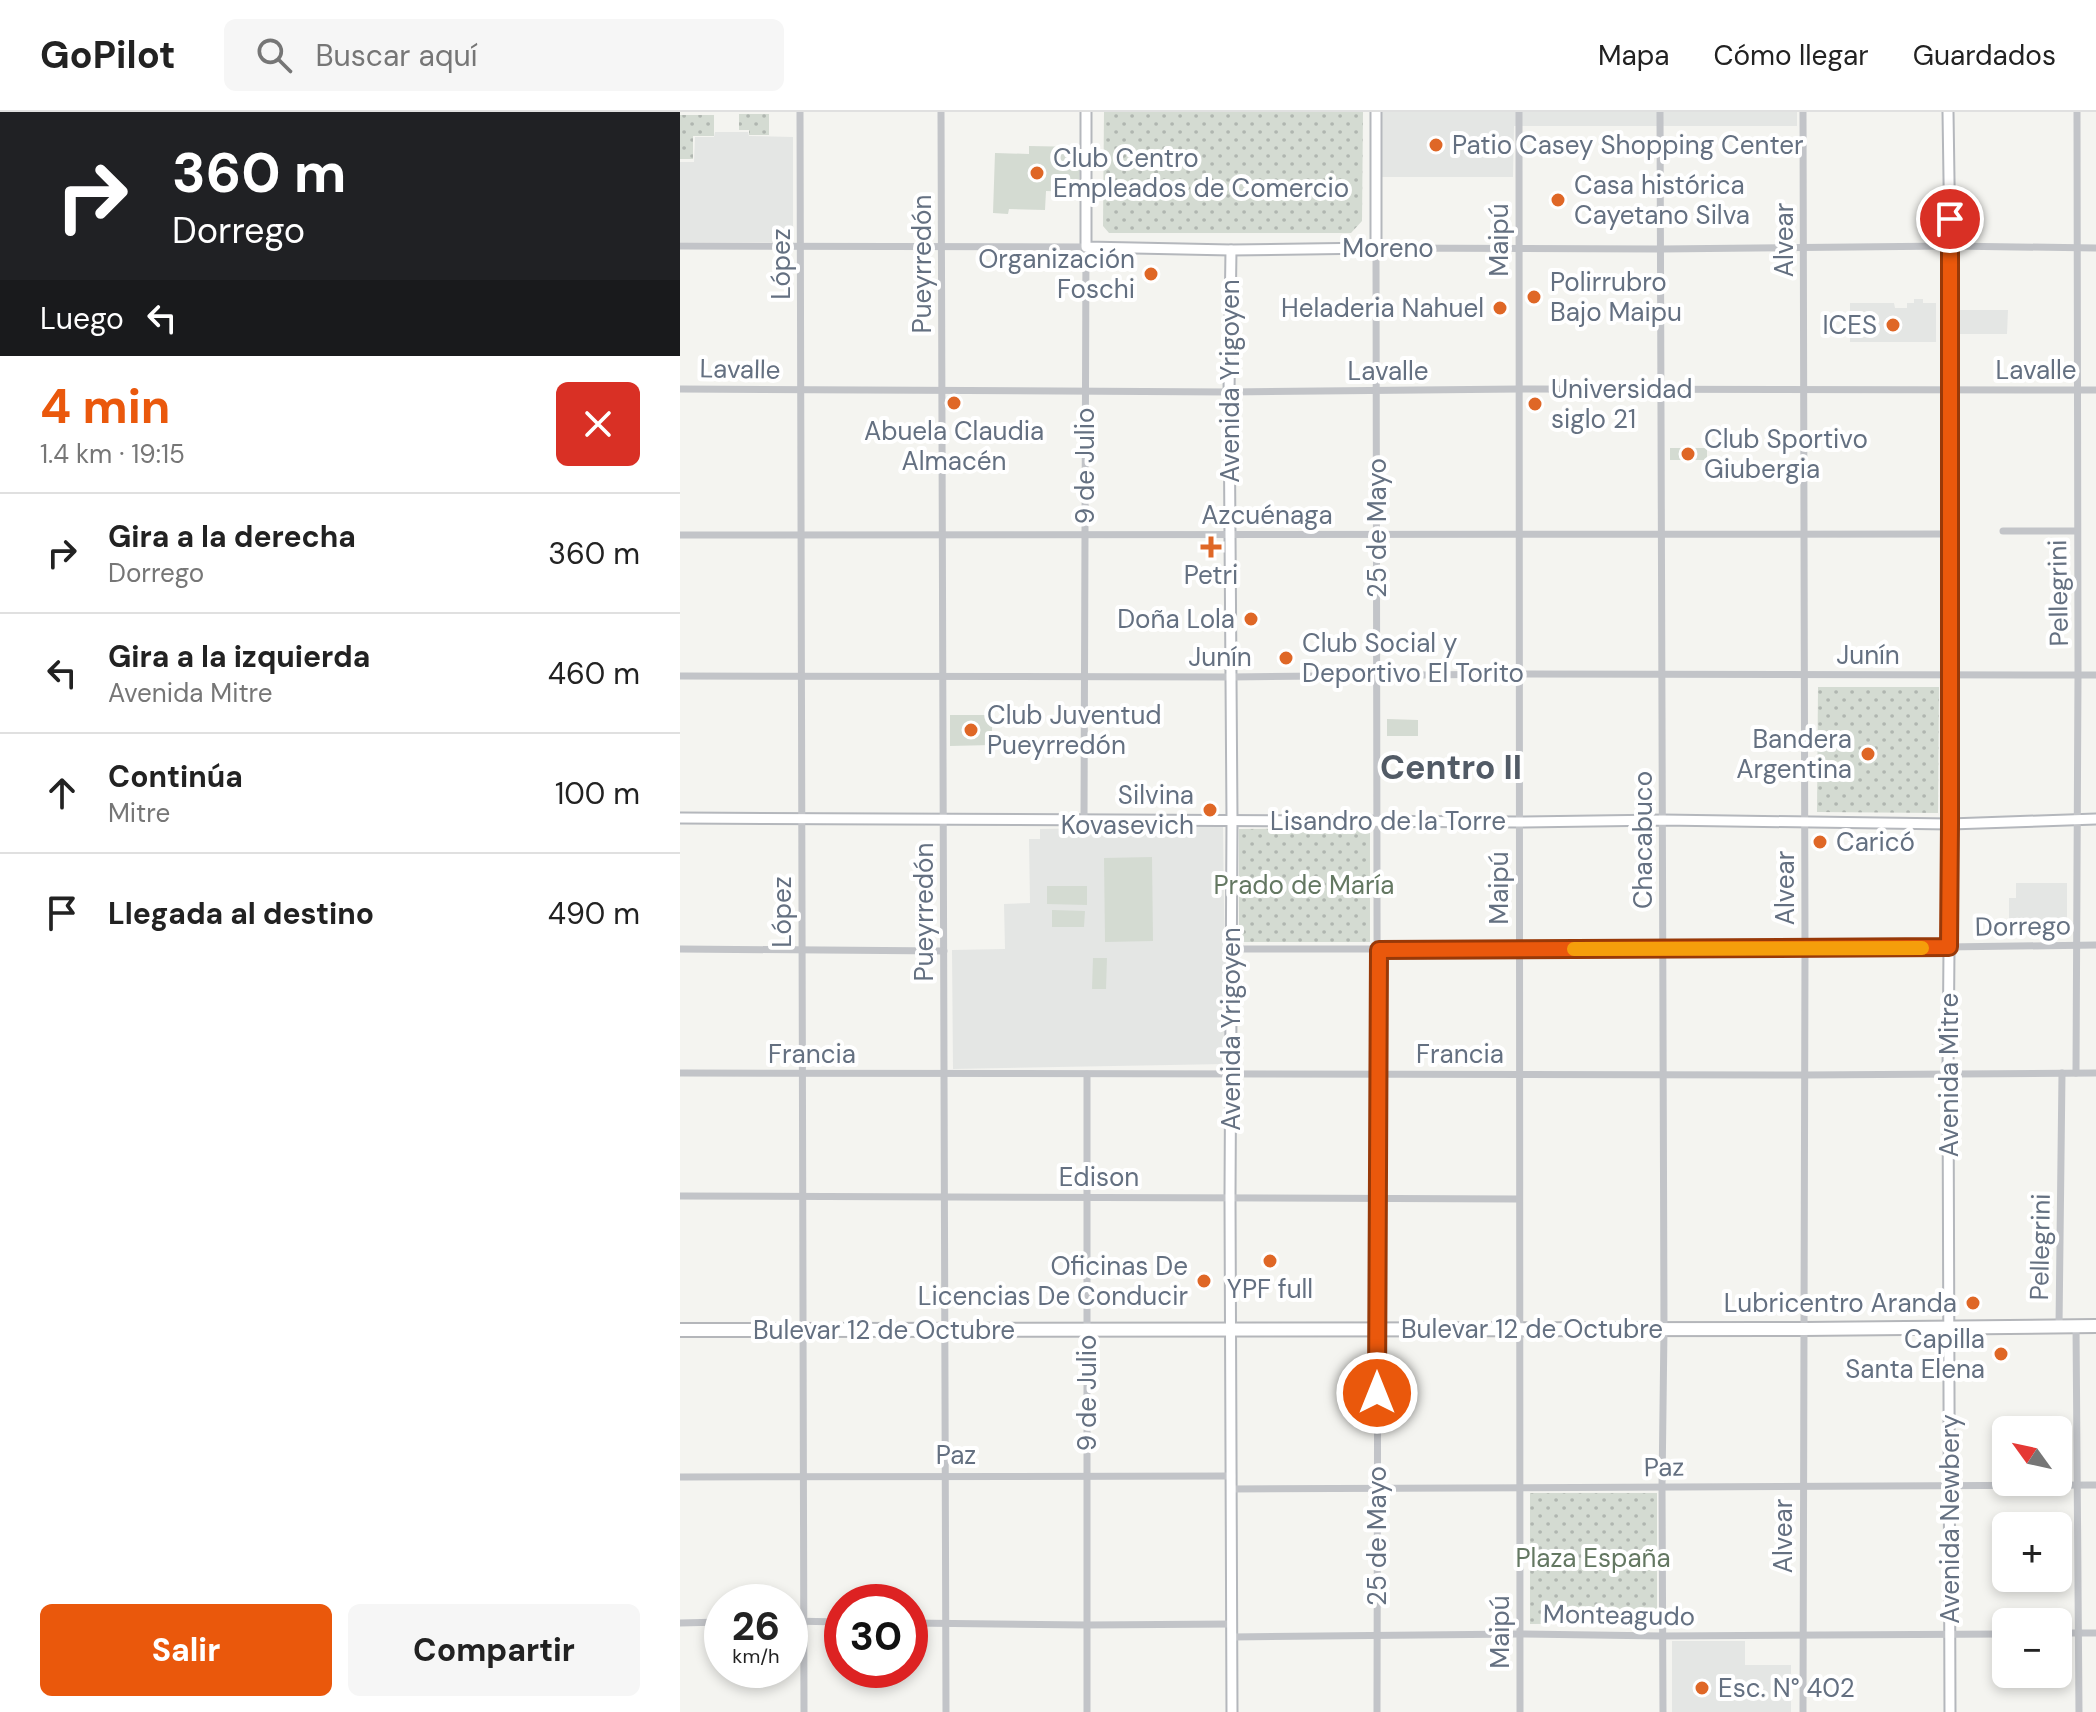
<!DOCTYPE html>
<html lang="es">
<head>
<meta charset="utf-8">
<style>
  body { margin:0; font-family:"DM Sans",sans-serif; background:#f6f6f6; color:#222; height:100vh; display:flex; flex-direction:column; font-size:30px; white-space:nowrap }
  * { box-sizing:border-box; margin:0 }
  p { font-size:26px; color:#767676 }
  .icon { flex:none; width:44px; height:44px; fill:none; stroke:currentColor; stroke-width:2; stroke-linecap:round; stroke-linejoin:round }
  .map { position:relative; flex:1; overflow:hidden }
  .side { display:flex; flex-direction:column; background:#fff; width:680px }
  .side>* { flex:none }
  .banner { background:#202124; color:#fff; overflow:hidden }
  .needle { width:52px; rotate:303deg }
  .buttons { position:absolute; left:1312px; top:1304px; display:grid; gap:16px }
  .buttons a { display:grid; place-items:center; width:80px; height:80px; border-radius:12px; background:#fff; box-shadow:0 4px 12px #0003; font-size:40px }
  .speed { position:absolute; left:24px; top:1472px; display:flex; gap:16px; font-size:40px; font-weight:700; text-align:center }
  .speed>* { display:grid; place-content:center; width:104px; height:104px; border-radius:50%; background:#fff; box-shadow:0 4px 12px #0003; line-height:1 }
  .speed small { font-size:20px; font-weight:400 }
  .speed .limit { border:12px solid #d22; background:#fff; color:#111 }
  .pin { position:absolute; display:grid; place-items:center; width:68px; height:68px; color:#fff; margin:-34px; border:4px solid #fff; border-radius:50%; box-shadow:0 2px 8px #0007 }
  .me { position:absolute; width:88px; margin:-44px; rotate:0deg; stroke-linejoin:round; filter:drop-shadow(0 0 6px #0008) }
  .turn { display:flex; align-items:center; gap:28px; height:168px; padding:0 40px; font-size:36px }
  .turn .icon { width:104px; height:104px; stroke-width:2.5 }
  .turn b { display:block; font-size:56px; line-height:68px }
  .then { display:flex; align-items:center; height:76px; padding:0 40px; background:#0003; gap:16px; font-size:30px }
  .round { display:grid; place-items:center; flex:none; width:84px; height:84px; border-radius:12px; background:#f6f6f6 }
  .headline { display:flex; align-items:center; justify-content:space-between; height:136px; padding:0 40px }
  h1 { font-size:48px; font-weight:700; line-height:60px; color:#ea580c }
  .button { display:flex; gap:16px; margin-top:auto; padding:16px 40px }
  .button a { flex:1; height:92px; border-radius:12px; background:#ea580c; color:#fff; font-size:32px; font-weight:700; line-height:92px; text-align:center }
  .button a+a { background:#f6f6f6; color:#222 }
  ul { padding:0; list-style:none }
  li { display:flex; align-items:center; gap:24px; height:120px; padding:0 40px; border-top:2px solid #e0e0e0 }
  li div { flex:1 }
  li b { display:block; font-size:30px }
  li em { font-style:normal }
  header { display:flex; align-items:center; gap:48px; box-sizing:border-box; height:112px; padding:0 40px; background:#fff; border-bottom:2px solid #e0e0e0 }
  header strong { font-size:38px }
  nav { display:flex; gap:44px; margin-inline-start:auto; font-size:28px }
  .search { width:560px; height:72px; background:#f6f6f6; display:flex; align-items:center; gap:20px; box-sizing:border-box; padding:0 28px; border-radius:12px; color:#767676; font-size:30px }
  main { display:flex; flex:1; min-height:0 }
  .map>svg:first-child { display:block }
  .built { fill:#e4e6e4 }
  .grass { fill:url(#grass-dots) }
  .pitch { fill:#d4dbd2 }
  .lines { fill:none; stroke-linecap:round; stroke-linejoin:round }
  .secondary-casing { stroke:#b4b7bc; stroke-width:13 }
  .highway-casing { stroke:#b4b6ba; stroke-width:16 }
  .street { stroke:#c2c4c8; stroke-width:7 }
  .secondary { stroke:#fff; stroke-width:9 }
  .highway { stroke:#fff; stroke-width:12 }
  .route-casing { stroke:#983908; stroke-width:20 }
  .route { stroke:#ea580c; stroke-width:14 }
  .slow { stroke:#f59e0b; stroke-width:14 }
  .poi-dot { fill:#df6726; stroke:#fff; stroke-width:3 }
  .labels { text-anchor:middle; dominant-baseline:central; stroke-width:8; stroke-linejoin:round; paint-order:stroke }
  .poi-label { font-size:26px; fill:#647081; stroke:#fff; text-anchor:start }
  .street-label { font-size:26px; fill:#647081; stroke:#fff }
  .park-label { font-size:26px; fill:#647862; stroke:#fff }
  .district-label { font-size:34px; font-weight:bold; fill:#525b66; stroke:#fff }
</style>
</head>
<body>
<header>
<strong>GoPilot</strong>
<div class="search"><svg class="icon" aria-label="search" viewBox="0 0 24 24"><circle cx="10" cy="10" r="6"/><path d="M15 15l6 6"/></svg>Buscar aquí</div>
<nav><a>Mapa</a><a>Cómo llegar</a><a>Guardados</a></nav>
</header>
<main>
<section class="side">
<div class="banner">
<div class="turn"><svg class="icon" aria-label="right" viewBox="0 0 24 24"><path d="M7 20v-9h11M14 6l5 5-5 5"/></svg><div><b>360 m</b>Dorrego</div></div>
<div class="then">Luego<svg class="icon" aria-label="left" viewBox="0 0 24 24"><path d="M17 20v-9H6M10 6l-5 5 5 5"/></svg></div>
</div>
<div class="headline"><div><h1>4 min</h1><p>1.4 km · 19:15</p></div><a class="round" style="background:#d93025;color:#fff"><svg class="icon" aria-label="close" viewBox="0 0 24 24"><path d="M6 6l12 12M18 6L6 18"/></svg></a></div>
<ul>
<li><svg class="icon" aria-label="right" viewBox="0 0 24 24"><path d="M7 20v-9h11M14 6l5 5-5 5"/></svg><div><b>Gira a la derecha</b><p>Dorrego</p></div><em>360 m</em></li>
<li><svg class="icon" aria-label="left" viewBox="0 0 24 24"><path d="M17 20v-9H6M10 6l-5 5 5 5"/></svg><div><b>Gira a la izquierda</b><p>Avenida Mitre</p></div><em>460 m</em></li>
<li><svg class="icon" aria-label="ahead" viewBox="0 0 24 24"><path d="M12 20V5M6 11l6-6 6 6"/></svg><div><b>Continúa</b><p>Mitre</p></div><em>100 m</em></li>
<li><svg class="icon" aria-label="arrive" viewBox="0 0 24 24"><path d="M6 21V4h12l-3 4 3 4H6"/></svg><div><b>Llegada al destino</b></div><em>490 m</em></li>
</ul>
<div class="button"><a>Salir</a><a>Compartir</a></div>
</section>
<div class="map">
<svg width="1416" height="1600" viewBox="0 0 1416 1600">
  <defs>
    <pattern id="grass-dots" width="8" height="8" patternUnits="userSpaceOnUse" patternTransform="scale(2)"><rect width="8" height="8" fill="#d4dbd2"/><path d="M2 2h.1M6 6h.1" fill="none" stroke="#b0b6b0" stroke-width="1.8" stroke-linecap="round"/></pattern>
  </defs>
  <rect width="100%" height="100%" fill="#f4f4f0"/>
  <!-- built -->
  <g class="built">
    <path d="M699,0H1117V14H834L833,65H699Z"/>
    <path d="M35,20H68L69,24L113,25V130H0V50H14L15,25H34Z"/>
    <path d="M1234,187H1243V191H1256V230H1170V191H1214L1215,196H1227V191H1234Z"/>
    <path d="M1278,198H1328L1327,222H1278Z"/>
    <path d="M543,714L546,952L273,957L272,838L325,837L324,792L350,791L349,727H360V717Z"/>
    <path d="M1336,771H1387V814H1371V809H1329V786H1336Z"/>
    <path d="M992,1529H1065V1553H1111V1600H992Z"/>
  </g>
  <!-- grass -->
  <g class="grass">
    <path d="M424,0H683L682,109L671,121H429L423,114Z"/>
    <path d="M59,2H89V23H69V18H59Z"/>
    <path d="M0,3H34V24H13V47H0Z"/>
    <path d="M1138,575H1259L1258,701L1137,700Z"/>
    <path d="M690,716V830H559V717Z"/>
    <path d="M850,1381H977V1511L850,1512Z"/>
  </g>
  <!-- pitch -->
  <g class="pitch">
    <path d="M349,34L401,35L399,80L366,79L365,98L329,97L328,102L313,101L315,41L349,42Z"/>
    <rect x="990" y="336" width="37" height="12"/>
    <path d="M270,603H312V633L270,634Z"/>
    <path d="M707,607L738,608V624H707Z"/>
    <path d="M472,745L473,829L425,830L424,746Z"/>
    <path d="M367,774H407V793L367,792Z"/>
    <path d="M372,798L405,799L404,815H372Z"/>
    <path d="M413,846H427L426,877H412Z"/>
  </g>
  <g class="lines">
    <defs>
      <g id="secondary">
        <path d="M406,0V135L551,138L696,136V0"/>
        <path d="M1268,0L1270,134V712L1268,961L1270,1600"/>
        <path d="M551,138L549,280L552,708L550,1085L552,1600"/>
        <path d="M0,706L839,710L983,708L1270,712L1416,707"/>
      </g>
      <path id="highway" d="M0,1218L1123,1217L1416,1214"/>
    </defs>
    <!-- secondary casing -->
    <use href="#secondary" class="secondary-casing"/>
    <!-- highway casing -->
    <use href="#highway" class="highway-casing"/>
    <!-- street -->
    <g class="street">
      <path d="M120,0L124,1600"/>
      <path d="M261,0L266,1600"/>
      <path d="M839,0L840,1600"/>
      <path d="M980,0L984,1217L982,1375L983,1600"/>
      <path d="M0,134L406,135L404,707"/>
      <path d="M0,277L549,280L839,277L1416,278"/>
      <path d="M1323,419H1397"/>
      <path d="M0,423L1270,422"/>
      <path d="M0,564L550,565L839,562L1416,563"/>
      <path d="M0,837L264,839"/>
      <path d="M552,837H1125L1416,833"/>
      <path d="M0,961L1124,963L1416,961"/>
      <path d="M1396,961L1398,563L1397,0"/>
      <path d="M407,962V1600"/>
      <path d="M0,1084L839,1087"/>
      <path d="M1379,1214L1382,961"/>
      <path d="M1396,1214L1399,1600"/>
      <path d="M0,1365L552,1364"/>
      <path d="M552,1377L1416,1373"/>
      <path d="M110,1509L162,1510"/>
      <path d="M0,1511L42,1510"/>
      <path d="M230,1511L407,1513L552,1512"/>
      <path d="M1378,1521H1416"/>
      <path d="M552,1525L840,1522L982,1524L1326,1522"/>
      <path d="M697,1600C699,1112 696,624 696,136L981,137L1270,134L1416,136"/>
      <path d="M1123,1600L1125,837L1123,0"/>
    </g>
    <!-- secondary -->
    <use href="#secondary" class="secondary"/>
    <!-- highway -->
    <use href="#highway" class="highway"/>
  </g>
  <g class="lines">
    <defs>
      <path id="route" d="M697,1281L699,838L1269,835L1270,712V107"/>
    </defs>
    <!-- route casing -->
    <use href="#route" class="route-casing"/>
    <!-- route -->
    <use href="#route" class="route"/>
    <!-- slow -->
    <path class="slow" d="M894,837L1242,836"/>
  </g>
  <!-- markers -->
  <g class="poi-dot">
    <circle cx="756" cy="33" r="8"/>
    <circle cx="357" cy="61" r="8"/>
    <circle cx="878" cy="88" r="8"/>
    <circle cx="471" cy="162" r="8"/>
    <circle cx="854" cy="185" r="8"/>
    <circle cx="820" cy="196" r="8"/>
    <circle cx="1213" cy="213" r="8"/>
    <circle cx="274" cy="291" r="8"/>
    <circle cx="855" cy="292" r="8"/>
    <circle cx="1008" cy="342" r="8"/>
    <path d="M527 423h8v8h8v8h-8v8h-8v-8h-8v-8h8z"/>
    <circle cx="571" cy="507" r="8"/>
    <circle cx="606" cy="546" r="8"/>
    <circle cx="291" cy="618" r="8"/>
    <circle cx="1188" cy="642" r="8"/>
    <circle cx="530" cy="698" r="8"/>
    <circle cx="1140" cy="730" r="8"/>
    <circle cx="590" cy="1149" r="8"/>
    <circle cx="524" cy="1169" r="8"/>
    <circle cx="1293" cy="1191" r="8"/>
    <circle cx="1321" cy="1242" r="8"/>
    <circle cx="1022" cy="1576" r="8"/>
  </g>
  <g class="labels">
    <!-- poi labels -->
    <g class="poi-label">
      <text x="772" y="33">Patio Casey Shopping Center</text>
      <text x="373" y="46">Club Centro<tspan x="373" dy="30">Empleados de Comercio</tspan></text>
      <text x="894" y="73">Casa histórica<tspan x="894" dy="30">Cayetano Silva</tspan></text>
      <text x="455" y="147" text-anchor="end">Organización<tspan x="455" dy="30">Foschi</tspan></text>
      <text x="870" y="170">Polirrubro<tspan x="870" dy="30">Bajo Maipu</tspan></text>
      <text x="804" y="196" text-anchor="end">Heladeria Nahuel</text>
      <text x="1197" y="213" text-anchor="end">ICES</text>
      <text x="871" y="277">Universidad<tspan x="871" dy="30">siglo 21</tspan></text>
      <text x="274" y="319" text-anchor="middle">Abuela Claudia<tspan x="274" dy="30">Almacén</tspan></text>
      <text x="1024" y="327">Club Sportivo<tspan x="1024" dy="30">Giubergia</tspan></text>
      <text x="531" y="463" text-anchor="middle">Petri</text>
      <text x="555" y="507" text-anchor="end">Doña Lola</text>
      <text x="622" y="531">Club Social y<tspan x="622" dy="30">Deportivo El Torito</tspan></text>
      <text x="307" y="603">Club Juventud<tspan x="307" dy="30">Pueyrredón</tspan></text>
      <text x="1172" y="627" text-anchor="end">Bandera<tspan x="1172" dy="30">Argentina</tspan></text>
      <text x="514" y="683" text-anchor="end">Silvina<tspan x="514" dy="30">Kovasevich</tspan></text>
      <text x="1156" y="730">Caricó</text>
      <text x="508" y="1154" text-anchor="end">Oficinas De<tspan x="508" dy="30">Licencias De Conducir</tspan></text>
      <text x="590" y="1177" text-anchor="middle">YPF full</text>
      <text x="1277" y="1191" text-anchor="end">Lubricentro Aranda</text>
      <text x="1305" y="1227" text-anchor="end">Capilla<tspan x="1305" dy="30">Santa Elena</tspan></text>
      <text x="1038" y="1576">Esc. N° 402</text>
    </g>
    <!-- street labels -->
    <g class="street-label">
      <text transform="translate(819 128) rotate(-90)">Maipú</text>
      <text transform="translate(1104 128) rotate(-90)">Alvear</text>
      <text x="708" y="136">Moreno</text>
      <text transform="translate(101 152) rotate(-90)">López</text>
      <text transform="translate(242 152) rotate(-90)">Pueyrredón</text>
      <text transform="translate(60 257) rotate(1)">Lavalle</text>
      <text x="1356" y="258">Lavalle</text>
      <text x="708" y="259">Lavalle</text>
      <text transform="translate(550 269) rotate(-90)">Avenida Yrigoyen</text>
      <text transform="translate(405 354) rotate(-90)">9 de Julio</text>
      <text x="587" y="403">Azcuénaga</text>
      <text transform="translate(697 416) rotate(-90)">25 de Mayo</text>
      <text transform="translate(1378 481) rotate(-91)">Pellegrini</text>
      <text x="1188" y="543">Junín</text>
      <text x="540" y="545">Junín</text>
      <text x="708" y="709">Lisandro de la Torre</text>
      <text transform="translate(963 728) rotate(-90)">Chacabuco</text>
      <text transform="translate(819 776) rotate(-90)">Maipú</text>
      <text transform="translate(1105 776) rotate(-90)">Alvear</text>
      <text transform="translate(102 800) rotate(-90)">López</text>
      <text transform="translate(244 800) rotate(-90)">Pueyrredón</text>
      <text transform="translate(1343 814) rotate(-1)">Dorrego</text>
      <text transform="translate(551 917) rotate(-90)">Avenida Yrigoyen</text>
      <text x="132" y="942">Francia</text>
      <text x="780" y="942">Francia</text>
      <text transform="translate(1269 963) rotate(-90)">Avenida Mitre</text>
      <text x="419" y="1065">Edison</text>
      <text transform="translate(1360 1135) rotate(-89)">Pellegrini</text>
      <text x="852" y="1217">Bulevar 12 de Octubre</text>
      <text x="204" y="1218">Bulevar 12 de Octubre</text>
      <text transform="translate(407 1281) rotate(-90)">9 de Julio</text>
      <text x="276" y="1343">Paz</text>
      <text transform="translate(984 1355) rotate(-1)">Paz</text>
      <text transform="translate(1270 1407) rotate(-90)">Avenida Newbery</text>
      <text transform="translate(697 1424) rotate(-90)">25 de Mayo</text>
      <text transform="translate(1103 1424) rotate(-90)">Alvear</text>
      <text transform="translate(939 1503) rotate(1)">Monteagudo</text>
      <text transform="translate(820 1520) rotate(-90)">Maipú</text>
    </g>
    <!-- park labels -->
    <g class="park-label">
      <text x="624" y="773">Prado de María</text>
      <text x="913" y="1446">Plaza España</text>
    </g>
    <!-- district labels -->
    <g class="district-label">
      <text x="771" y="655">Centro II</text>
    </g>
  </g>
</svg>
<div class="buttons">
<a><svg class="needle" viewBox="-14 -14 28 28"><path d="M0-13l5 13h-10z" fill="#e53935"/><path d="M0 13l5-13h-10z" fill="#767676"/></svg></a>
<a>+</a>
<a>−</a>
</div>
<div class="speed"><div>26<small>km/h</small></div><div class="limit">30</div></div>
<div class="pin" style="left:1270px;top:107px;background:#d93025"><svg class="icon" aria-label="arrive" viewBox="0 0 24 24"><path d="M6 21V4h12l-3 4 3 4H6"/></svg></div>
<svg class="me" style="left:697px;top:1281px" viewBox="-20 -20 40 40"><circle r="17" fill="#ea580c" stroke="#fff" stroke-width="3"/><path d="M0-11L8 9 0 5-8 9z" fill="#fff"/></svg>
</div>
</main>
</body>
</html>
